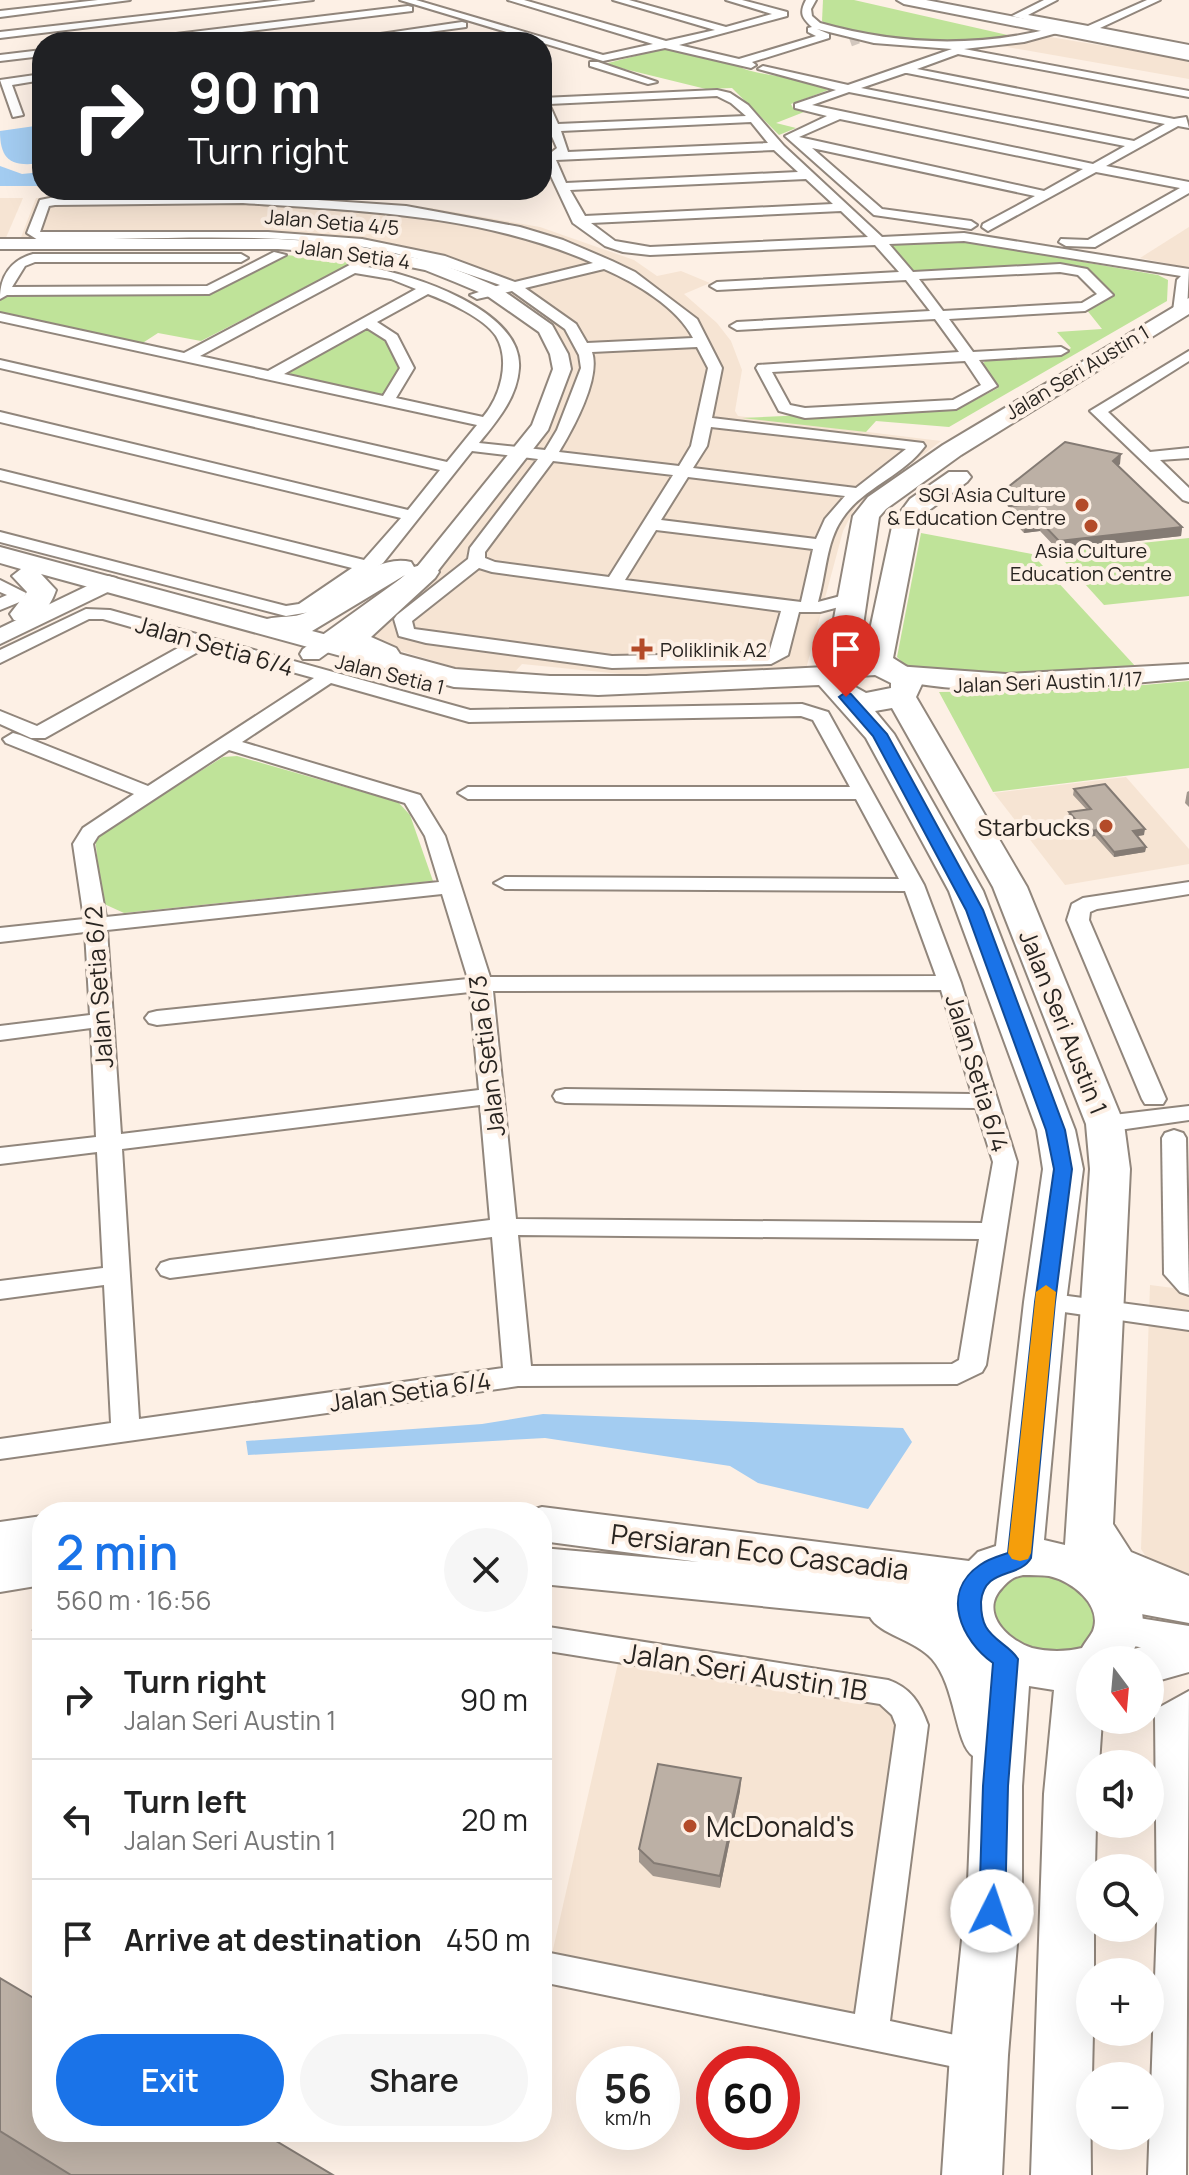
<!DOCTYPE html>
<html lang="en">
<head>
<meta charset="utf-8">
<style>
  body { margin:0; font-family:Manrope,sans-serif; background:#f6f6f6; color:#222; height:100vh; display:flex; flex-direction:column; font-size:30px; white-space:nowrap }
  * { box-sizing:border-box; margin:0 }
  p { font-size:26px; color:#767676 }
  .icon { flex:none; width:44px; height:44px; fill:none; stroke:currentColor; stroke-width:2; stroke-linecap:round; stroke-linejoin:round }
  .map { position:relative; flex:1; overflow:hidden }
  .drawer { position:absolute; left:32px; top:1502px; width:520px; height:640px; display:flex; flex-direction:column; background:#fff; border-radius:32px; box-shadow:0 8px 32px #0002 }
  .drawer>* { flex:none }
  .top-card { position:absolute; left:32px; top:32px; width:520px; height:168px; border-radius:32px; box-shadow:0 8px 32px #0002; background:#202124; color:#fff; overflow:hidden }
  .needle { width:52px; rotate:164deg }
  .tools { position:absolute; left:1076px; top:1646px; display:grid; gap:16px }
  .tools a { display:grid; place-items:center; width:88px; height:88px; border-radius:50%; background:#fff; box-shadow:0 8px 32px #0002; font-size:40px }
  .speed { position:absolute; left:576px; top:2046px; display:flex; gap:16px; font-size:40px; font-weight:700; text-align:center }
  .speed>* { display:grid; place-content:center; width:104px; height:104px; border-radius:50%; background:#fff; box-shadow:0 8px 32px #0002; line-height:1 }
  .speed small { font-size:20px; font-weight:400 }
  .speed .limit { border:12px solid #d22; background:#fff; color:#111 }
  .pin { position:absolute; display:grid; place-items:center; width:68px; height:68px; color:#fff; margin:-82px -34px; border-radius:50% 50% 50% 0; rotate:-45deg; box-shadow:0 0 8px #0007 }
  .pin .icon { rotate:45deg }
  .me { position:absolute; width:88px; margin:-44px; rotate:4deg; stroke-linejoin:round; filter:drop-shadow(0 0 6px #0008) }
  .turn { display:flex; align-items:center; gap:28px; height:168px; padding:0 24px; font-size:36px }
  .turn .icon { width:104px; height:104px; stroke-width:2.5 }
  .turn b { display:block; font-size:56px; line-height:68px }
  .round { display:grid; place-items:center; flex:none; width:84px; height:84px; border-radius:42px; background:#f6f6f6 }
  .head { display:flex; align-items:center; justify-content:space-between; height:136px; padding:0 24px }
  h1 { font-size:48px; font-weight:600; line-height:60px; color:#1a73e8 }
  .primary-button { display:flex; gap:16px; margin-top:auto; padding:16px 24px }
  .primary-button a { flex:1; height:92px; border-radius:48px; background:#1a73e8; color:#fff; font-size:32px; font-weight:600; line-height:92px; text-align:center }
  .primary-button a+a { background:#f6f6f6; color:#222 }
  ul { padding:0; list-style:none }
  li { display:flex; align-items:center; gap:24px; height:120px; padding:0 24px; border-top:2px solid #e0e0e0 }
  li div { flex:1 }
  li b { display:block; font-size:30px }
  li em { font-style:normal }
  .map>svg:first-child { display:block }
  .built { fill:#f6e4d3 }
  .green { fill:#bfe399 }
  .water { fill:#a3ccf1 }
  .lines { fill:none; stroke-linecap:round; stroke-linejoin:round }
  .minor-tunnel { stroke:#d2c7be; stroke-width:11; stroke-dasharray:11 6; stroke-linecap:butt }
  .minor-casing { stroke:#91867c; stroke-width:4 }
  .tertiary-casing { stroke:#91867c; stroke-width:4 }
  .secondary-casing { stroke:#91867c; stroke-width:4 }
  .primary-casing { stroke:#91867c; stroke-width:4 }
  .minor { fill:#fff; fill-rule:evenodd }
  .tertiary { fill:#fff; fill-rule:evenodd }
  .secondary { fill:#fff; fill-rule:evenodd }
  .primary { fill:#fff; fill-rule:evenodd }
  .wall { fill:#a2978e }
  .shaded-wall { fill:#847b74 }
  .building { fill:#bcb0a5; stroke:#847b74; stroke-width:2 }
  .route { fill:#1a73e8; stroke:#114b97; stroke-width:2 }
  .slow { fill:#f59e0b }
  .poi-dot { fill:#b34b29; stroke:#fdf0e5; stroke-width:3 }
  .labels { text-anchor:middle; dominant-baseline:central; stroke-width:8; stroke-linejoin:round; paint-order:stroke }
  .far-street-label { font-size:20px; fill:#282420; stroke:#fdf0e5 }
  .far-poi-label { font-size:20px; fill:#282420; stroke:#fdf0e5; text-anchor:end }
  .street-label { font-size:24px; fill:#282420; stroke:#fdf0e5 }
  .poi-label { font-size:24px; fill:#282420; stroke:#fdf0e5; text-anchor:end }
  .near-street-label { font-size:28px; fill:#282420; stroke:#fdf0e5 }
  .near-poi-label { font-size:28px; fill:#282420; stroke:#fdf0e5; text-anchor:start }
</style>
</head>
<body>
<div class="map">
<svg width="1189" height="2175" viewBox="0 0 1189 2175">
  <rect width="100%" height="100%" fill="#fdf0e5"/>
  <!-- built -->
  <g class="built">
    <path d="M1044,36L1189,60V79L996,45Z"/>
    <path d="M245,197L431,208L540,227L634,260L657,276L681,271L710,283L684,294L717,323L731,341L742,370L735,411L738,416L941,441L856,506L843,531L806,669L631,675L522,664L511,676L464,670L371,642L364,631L445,565L451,548L549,428L563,347L554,329L488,283L437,263L366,248L326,243L20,240L36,198Z"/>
    <path d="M0,198H23L5,240H0Z"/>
    <path d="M1189,227V268L1140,258Z"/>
    <path d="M1126,777L1189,849V864L1065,885L994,793Z"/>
    <path d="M1150,1285L1189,1290V1577L1148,1560L1141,1549Z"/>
    <path d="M619,1659L883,1701L900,1723L859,2019L551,1958Z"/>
  </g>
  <!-- green -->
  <g class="green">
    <path d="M823,0H854L1012,36L975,42H906L830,26L822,21Z"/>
    <path d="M663,49L735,64C753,78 807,75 831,89L791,104L793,108L804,112L776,123L796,128L779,135L732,88L706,89L604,64Z"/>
    <path d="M968,242L1158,275L1168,280L1167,301L949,427L876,421L866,432L742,418L960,408L998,388L983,363L987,360L1063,354L1071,348L1057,332L1102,329L1086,309L1097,306L1112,296L1089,271L1079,268L917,272L910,269L891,244Z"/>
    <path d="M286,255L350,261L351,264L201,341L158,333L141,344L0,314V299L10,294L206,292Z"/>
    <path d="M365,326C387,334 393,349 399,369L385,394L371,395L281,376Z"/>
    <path d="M921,533L1032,554L1136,667L1051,676L924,673L906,666L897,657Z"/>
    <path d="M1189,538V596L1104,605L1056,552Z"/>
    <path d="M1189,681V768L993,792L939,692L1087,690Z"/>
    <path d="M237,756L398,802L410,815L433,881L124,913L102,903L95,837L223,757Z"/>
    <path d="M1024,1572C1069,1576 1085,1579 1099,1625L1083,1649L1047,1657L999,1636L988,1596L996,1585Z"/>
  </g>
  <!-- water -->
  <g class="water">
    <path d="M42,125V163C13,167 0,162 0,131Z"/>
    <path d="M0,166L22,174L42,172V186H0Z"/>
    <path d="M543,1414L903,1428L912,1442L868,1509L758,1483L730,1466L545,1438L248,1455L246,1441L482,1424Z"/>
  </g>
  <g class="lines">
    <!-- minor-tunnel -->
    <path class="minor-tunnel" d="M850,41L858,38"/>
    <defs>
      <g id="minor">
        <path d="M98,0H130L0,17V11Z"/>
        <path d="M282,0H313L0,38V32Z"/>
        <path d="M400,0H416L603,55L653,44L508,0H524L666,41L715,30L613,0H629L726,27L772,14L726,0H742L787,12V16L679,45L739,59L816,36L808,32V28L812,27C802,18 799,13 806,0H816L811,9L812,16L820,23C898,45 974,48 1053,28L1057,29V33L1024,42L964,49L1189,91V97L958,54L917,69L1174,119L1186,117L1189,128L1178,126L1106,166L1189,182V193L1095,247L1066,246L1059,242L1061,239L1088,240L1180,188L1096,172L988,231L982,227L983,224L1035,196L812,148L882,209L971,221L977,225L971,229L874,215L785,136L827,116L795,108V104L836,90L758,69L763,66L848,85L952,49L874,43L817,29L829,34V38L752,62L756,65L751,68L665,48L603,61ZM905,73H907L1165,124L1134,141L861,88ZM849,92L1125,146L1093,164L812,105ZM840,119L1083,169L1044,191L799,137Z"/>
        <path d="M1044,0H1057L1028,15L1088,26L1147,0H1160L1100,28L1189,45V51L1085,34L1012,16Z"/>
        <path d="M408,6L412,7V11L161,42H130L135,39Z"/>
        <path d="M462,22L466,23V27L355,42H326Z"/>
        <path d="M42,50V56L0,61V55Z"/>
        <path d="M590,62H598L657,82L648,84L590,66Z"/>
        <path d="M42,74V80L12,85L23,115L13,117L0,80Z"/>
        <path d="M717,90L730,93L748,105L784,146L882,237L964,233L1189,269L1187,311L1180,315L1173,311L1177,280L1181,276L964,241L889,244L913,272L1060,264L1087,269L1113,295L1085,311L949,319L973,352L1061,347L1068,351L1061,355L979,360L997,386L956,409L805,418L779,411L756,368L758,365L959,352L935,319L737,330L730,326L737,322L930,311L906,280L717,290L710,286L717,282L899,272L875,245L650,255L623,252L605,246L573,223L543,159L557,148L542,114V98ZM717,96L731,103L746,116L558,124L549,104ZM751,122L768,143L568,152L561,131ZM774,150L798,172L566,183L556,160ZM806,179L833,204L585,216L570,190ZM841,211L868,237L650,247L615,241L591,223ZM1060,272L1078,275L1097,294L1082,303L943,311L919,279ZM965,361L981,385L953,400L805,408L790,405L772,372Z"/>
        <path d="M243,195L406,206L520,227L563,240L612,261L635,272L697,319L722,368L712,418L923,443L925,446C902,477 862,488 842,519C826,542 826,575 818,602L852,593L861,598L858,602L820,612H799L788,655L771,664L612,668L426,643L399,636L394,619L397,615L468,559L470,548L538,459L472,451L383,563L310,612L286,616L0,542V532L286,606L299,604L352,568L0,480V470L364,560L401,518L0,422V412L408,510L440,470L0,368V360L447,462L477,425L0,321V313L184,353L361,259H371L373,262L367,267C412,274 523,310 519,368C517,398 497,421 479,443L545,450L557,430L581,368L579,355L565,329L512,291L477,299L470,295L500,285C455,269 411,255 364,247C263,231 141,240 38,240L27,233L40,200L55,197ZM243,203C362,211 482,214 593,263L515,282L445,256L362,239L268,232H40L49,206L55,205ZM604,269C636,283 677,307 693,338L587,343L576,324L525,288ZM355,273L391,279L416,289L268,371L200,356ZM428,294C447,301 484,318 496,336C511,361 500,397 483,417L396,398L414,368L397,335L377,322ZM367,328L386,340L400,368L383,396L284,374ZM697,347L708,368L691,446L679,466L559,452C573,429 601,378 592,352ZM711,427L906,449L856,488L693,468L707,446ZM553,461L673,475L609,577L495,562L485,558V552ZM688,477L845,496L825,519L816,539L661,520ZM656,530L813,549L801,602L625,580ZM479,568L492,572L781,611L769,653L612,656L414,629L412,621Z"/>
        <path d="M274,252L286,255L209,294L7,295L0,299C0,276 11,260 33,254H241L248,258L241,262H35L25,266L12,287L207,286Z"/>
        <path d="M1189,351V361L1108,412L1150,452L1189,448V458L1160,460L1189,488V502L1183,500L1090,411Z"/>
        <path d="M0,580L26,593L22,601L0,610V598L7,595L0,592Z"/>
        <path d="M86,609L110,610L470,710L802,704L828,712L924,885L961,983L1017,1162L986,1365L982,1372L957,1384L518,1386L0,1459V1439L111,1423L104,1285L0,1299V1281L103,1268L97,1152L0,1164V1148L96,1137L91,1028L0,1040V1026L90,1015L85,932L0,942V928L84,919L73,844L83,828L134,794L6,743L3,739L13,733L20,735L148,786L314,678L205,648L45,738H31L0,724V711L37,726L187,643L103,619H89L0,663V650ZM331,683L469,722L801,716L813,720L850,787H468L458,793L468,799H856L899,879L505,877L494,883L505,889L905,891L936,976L490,977L445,836L420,795L242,742ZM229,750L405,803L425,836L439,882L106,917L93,844L98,836ZM442,894L468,979L157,1011L149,1013L145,1018L149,1023L157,1025L470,992L479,1090L121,1134L107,930ZM941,990L972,1094L565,1089L556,1091L553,1096L556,1101L565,1103L976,1108L993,1162L982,1223L516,1219L493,991ZM480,1105L490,1220L170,1260L161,1263L157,1269L161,1275L170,1278L492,1237L503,1368L139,1419L122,1149ZM518,1235L979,1239L959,1360L952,1364L531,1366Z"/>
        <path d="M1189,882V894L1097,909L1090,912L1089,920L1166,1099L1163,1104H1145L1142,1099L1067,920L1072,904L1083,898Z"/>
        <path d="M1189,1106V1120L1105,1132L1096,1129L1093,1124L1096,1119L1105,1116Z"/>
        <path d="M1174,1130L1183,1133L1186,1138L1189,1295L1180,1292L1164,1274L1162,1138L1165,1133Z"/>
        <path d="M1045,1293L1189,1312V1330L1036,1308L1032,1302L1036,1296Z"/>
        <path d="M542,1626L888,1680C911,1688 920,1703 928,1725L890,2021L992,2043L997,2055L992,2067L979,2072L542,1982V1956L550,1953L855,2014L896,1725L892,1715L880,1704L542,1650Z"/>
        <path d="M1189,1691L1186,2175H1148L1157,1922L1155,1716L1160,1707Z"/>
      </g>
      <g id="tertiary">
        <path d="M0,239H278L342,243L435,262L467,274L498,287L552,325L568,354L571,369L548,430L433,577L319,659H303L300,654L303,649L417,567L532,425L553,369L550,354L539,332L486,295L455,282L425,270L342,253L278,249H0Z"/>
        <path d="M108,576L116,578L119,583L116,588L0,644V628Z"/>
        <path d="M1189,664V678C1097,686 978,700 888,678L884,673L888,668L896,666L1006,674Z"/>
        <path d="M1113,1581L1189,1593V1623L1099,1606L1094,1596L1099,1586Z"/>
        <path d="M1120,1615L1189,1626V1656L1106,1641L1101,1630L1106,1619Z"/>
      </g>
      <path id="secondary" d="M897,0H926L1189,50V60L904,4Z"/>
      <g id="primary">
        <path d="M1189,298V314L961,455L886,509L879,517L858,659L864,658L893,522L910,499L949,472H967L971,477L967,482L928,511L919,523L893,658L912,670L922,684L916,697L1027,887L1124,1124L1130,1169L1113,1524L1131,1552L1189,1576V1615L1135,1594C1146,1613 1145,1630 1134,1649L1189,1634V1672L1150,1683V1660H1090V1720H1102L1099,1764H1090V1824H1096L1095,1868H1090V1928H1094V1972H1090V2032H1093L1092,2076H1090L1091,2175H1031L1044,1794L1054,1690L1029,1686L1022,1786V1882L1008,2055L1002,2175H942L950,2055L968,1882L973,1756C955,1744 956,1686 932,1659C915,1640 879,1634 870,1617L542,1584V1548L699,1562L542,1541V1512H525L542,1507L969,1561L978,1552L996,1546L1024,1302L1043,1169L1037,1130L949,891L866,738L819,685L598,695L454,687L41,574L56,590C50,609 35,625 14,620L10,614L27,592L12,576L21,569L0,563V547L267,619C279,616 294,618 305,613C337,597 372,553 411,562L414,567L425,564L435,566L439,572L435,578L371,637L396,648L400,654L455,669L550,676H646L825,667L853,516L868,497L943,445ZM405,575L347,626L342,639L312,631ZM875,675L891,683V688L866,693L848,683L859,676ZM892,708L993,887L1086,1124L1090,1169L1065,1545L1044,1540L1066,1302L1083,1169L1075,1130L983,891L894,734L875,711ZM1023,1575C1031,1575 1041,1575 1049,1576C1072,1581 1103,1605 1093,1631C1090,1637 1085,1642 1082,1648C1066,1652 1048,1652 1032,1648C1007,1640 979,1612 1002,1588C1009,1580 1013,1577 1023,1575Z"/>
        <path d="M42,1516V1585L0,1592V1522Z"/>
      </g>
    </defs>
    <!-- minor casing -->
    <use href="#minor" class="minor-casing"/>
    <!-- tertiary casing -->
    <use href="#tertiary" class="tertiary-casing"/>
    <!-- secondary casing -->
    <use href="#secondary" class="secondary-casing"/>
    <!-- primary casing -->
    <use href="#primary" class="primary-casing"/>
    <!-- minor -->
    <use href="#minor" class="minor"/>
    <!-- tertiary -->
    <use href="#tertiary" class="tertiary"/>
    <!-- secondary -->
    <use href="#secondary" class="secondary"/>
    <!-- primary -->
    <use href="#primary" class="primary"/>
  </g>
  <!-- wall -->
  <g class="wall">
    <path d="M1120,464L1118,466L1182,527L1181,536L1058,550L1040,531L1024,533L1008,516L1009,506H1016L1007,496L1008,487Z"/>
    <path d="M1074,789L1144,835L1137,836L1146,847L1145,852L1114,857L1095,836L1085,837L1068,818L1069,812L1087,810L1073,795Z"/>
    <path d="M1189,791V807L1185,803L1187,792Z"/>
    <path d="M42,1621V1672L33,1630Z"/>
    <path d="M741,1778L740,1791L720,1888L653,1876L639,1862V1849Z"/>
    <path d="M0,1978L42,2132L333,2175H0Z"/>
  </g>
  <!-- shaded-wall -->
  <g class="shaded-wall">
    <path d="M1121,454L1120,464L1112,471L1113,461Z"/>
    <path d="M1041,522L1040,531L1024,533L1025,523Z"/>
    <path d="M1182,527L1181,536L1058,550L1059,541Z"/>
    <path d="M1145,829L1144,835L1132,837L1133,831Z"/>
    <path d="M1096,830L1095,836L1085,837L1086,832Z"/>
    <path d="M1146,847L1145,852L1114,857V852Z"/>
    <path d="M741,1778L740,1791L720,1888V1876Z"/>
  </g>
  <!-- building -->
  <g class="building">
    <path d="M1065,442L1121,454L1113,461L1182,527L1059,541L1041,522L1025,523L1009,506L1025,505L1008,487Z"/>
    <path d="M1105,784L1145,829L1133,831L1146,847L1114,852L1096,830L1086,832L1069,812L1091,809L1074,789Z"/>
    <path d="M42,1621V1634L33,1630Z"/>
    <path d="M658,1764L741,1778L720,1876L654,1863L639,1849Z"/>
    <path d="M0,1978L42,2003V2132H261L333,2175H71L0,2131Z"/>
  </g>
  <!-- route -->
  <path class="route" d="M846,692L851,694L887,734L983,910L1065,1130L1072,1169L1055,1302L1031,1558C1019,1579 984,1567 981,1602C981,1611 982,1620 986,1627C994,1641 1010,1646 1018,1659L1008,1786L1005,1911L1001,1919L992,1922L983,1919L979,1911L983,1786L993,1663C962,1641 939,1593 980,1565C988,1559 999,1556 1008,1553L1035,1302L1054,1169L1046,1130L966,910L873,736L839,697Z"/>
  <!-- slow -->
  <path class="slow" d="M1046,1285L1056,1292L1031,1553L1028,1559L1020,1561L1012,1559L1008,1553L1036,1292Z"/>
  <!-- markers -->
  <g class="poi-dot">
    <circle cx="1082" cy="505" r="8"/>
    <circle cx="1091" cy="526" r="8"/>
    <path d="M638 637h8v8h8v8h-8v8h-8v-8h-8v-8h8z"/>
    <circle cx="1106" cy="826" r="8"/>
    <circle cx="690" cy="1826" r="8"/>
  </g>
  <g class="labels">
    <!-- far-street labels -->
    <g class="far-street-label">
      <text transform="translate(332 222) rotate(5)">Jalan Setia 4/5</text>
      <text transform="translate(353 254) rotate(8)">Jalan Setia 4</text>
      <text transform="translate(1077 372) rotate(-31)">Jalan Seri Austin 1</text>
      <text transform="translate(390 674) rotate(14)">Jalan Setia 1</text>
      <text transform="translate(1048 682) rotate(-2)">Jalan Seri Austin 1/17</text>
    </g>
    <!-- far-poi labels -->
    <g class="far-poi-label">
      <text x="1066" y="494">SGI Asia Culture<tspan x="1066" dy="23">&amp; Education Centre</tspan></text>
      <text x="1091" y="550" text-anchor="middle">Asia Culture<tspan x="1091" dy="23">Education Centre</tspan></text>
      <text x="660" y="649" text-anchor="start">Poliklinik A2</text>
    </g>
    <!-- street labels -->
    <g class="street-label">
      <text transform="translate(215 645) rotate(16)">Jalan Setia 6/4</text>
      <text transform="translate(98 987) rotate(-94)">Jalan Setia 6/2</text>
      <text transform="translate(1064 1022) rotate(68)">Jalan Seri Austin 1</text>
      <text transform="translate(486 1056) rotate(-97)">Jalan Setia 6/3</text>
      <text transform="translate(978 1073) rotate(73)">Jalan Setia 6/4</text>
      <text transform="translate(410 1391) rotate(-8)">Jalan Setia 6/4</text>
    </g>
    <!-- poi labels -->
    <g class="poi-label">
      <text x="1090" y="826">Starbucks</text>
    </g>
    <!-- near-street labels -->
    <g class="near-street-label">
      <text transform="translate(760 1551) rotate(7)">Persiaran Eco Cascadia</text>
      <text transform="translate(746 1671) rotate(9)">Jalan Seri Austin 1B</text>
    </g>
    <!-- near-poi labels -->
    <g class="near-poi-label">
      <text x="706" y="1826">McDonald's</text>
    </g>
  </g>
</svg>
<div class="tools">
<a><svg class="needle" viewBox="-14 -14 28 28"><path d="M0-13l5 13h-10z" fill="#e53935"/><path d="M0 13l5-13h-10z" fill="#767676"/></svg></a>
<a><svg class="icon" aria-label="sound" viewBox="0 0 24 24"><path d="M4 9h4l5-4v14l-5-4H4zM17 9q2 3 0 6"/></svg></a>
<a><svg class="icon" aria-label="search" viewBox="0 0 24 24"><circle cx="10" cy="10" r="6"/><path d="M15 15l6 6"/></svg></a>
<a>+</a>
<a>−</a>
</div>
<div class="speed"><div>56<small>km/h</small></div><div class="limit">60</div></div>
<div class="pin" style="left:846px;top:697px;background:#d93025"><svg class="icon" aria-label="arrive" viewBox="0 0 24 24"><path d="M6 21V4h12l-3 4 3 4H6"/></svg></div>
<svg class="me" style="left:992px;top:1911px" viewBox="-20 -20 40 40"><circle r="19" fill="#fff"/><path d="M0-13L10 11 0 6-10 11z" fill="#1a73e8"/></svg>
<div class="top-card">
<div class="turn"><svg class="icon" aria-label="right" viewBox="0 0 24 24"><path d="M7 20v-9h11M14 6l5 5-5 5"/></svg><div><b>90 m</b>Turn right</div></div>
</div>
<section class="drawer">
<div class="head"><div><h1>2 min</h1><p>560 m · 16:56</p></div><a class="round"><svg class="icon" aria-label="close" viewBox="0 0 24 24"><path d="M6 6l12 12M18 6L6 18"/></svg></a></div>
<ul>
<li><svg class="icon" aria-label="right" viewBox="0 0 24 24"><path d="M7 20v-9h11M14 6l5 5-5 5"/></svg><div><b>Turn right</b><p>Jalan Seri Austin 1</p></div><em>90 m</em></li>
<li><svg class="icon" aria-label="left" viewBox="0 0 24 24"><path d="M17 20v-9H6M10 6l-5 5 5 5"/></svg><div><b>Turn left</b><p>Jalan Seri Austin 1</p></div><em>20 m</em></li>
<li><svg class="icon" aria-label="arrive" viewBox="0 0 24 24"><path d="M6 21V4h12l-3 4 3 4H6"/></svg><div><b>Arrive at destination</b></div><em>450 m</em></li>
</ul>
<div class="primary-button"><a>Exit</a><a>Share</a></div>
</section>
</div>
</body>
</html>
